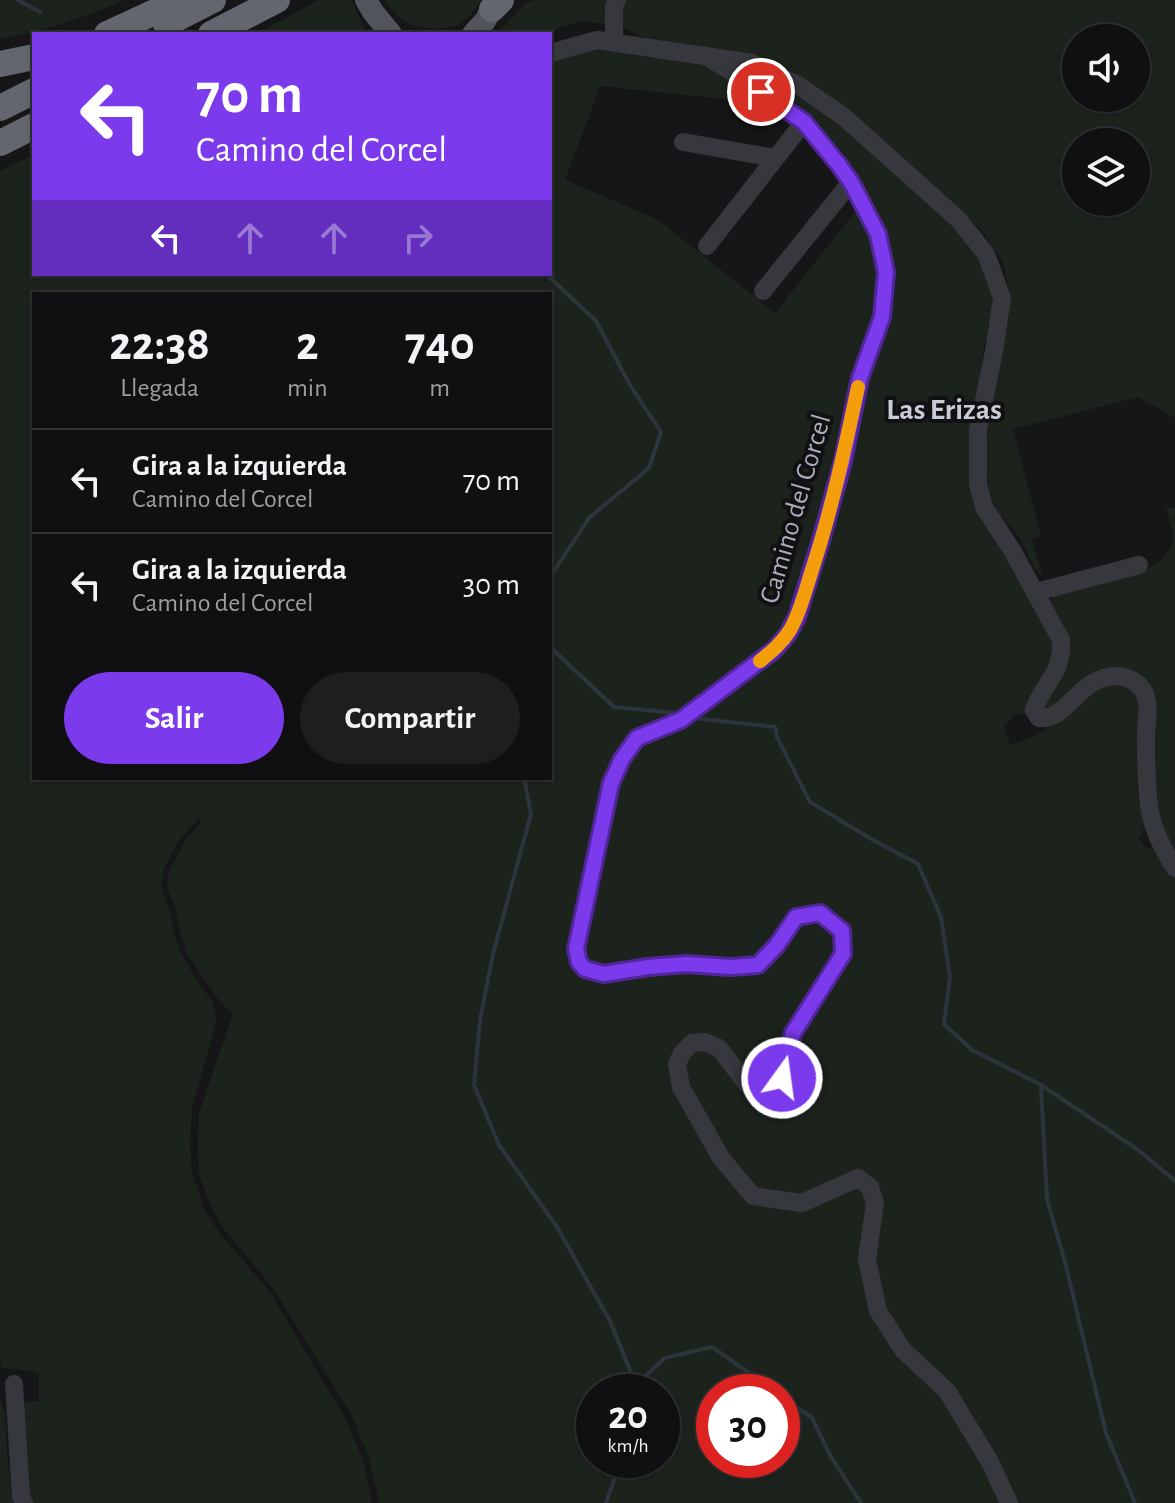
<!DOCTYPE html>
<html lang="es">
<head>
<meta charset="utf-8">
<style>
  body { margin:0; font-family:"Alegreya Sans",sans-serif; background:#1e1e20; color:#f1f3f6; height:100vh; display:flex; flex-direction:column; font-size:30px; white-space:nowrap }
  * { box-sizing:border-box; margin:0 }
  p { font-size:26px; color:#9c9d9f }
  .icon { flex:none; width:44px; height:44px; fill:none; stroke:currentColor; stroke-width:2; stroke-linecap:round; stroke-linejoin:round }
  .map { position:relative; flex:1; overflow:hidden }
  .details { position:absolute; left:32px; top:292px; width:520px; height:488px; display:flex; flex-direction:column; background:#101012; border-radius:0px; box-shadow:0 2px 6px #0004,0 0 0 2px #303032 }
  .details>* { flex:none }
  .hud { position:absolute; left:32px; top:32px; width:520px; height:244px; border-radius:0px; box-shadow:0 2px 6px #0004,0 0 0 2px #303032; background:#7c3aed; color:#fff; overflow:hidden }
  .controls { position:absolute; left:1062px; top:24px; display:grid; gap:16px }
  .controls a { display:grid; place-items:center; width:88px; height:88px; border-radius:50%; background:#101012; box-shadow:0 2px 6px #0004,0 0 0 2px #303032; font-size:40px }
  .speed { position:absolute; left:576px; top:1374px; display:flex; gap:16px; font-size:40px; font-weight:700; text-align:center }
  .speed>* { display:grid; place-content:center; width:104px; height:104px; border-radius:50%; background:#101012; box-shadow:0 2px 6px #0004,0 0 0 2px #303032; line-height:1 }
  .speed small { font-size:20px; font-weight:400 }
  .speed .limit { border:12px solid #d22; background:#fff; color:#111 }
  .pin { position:absolute; display:grid; place-items:center; width:68px; height:68px; color:#fff; margin:-34px; border:4px solid #fff; border-radius:50%; box-shadow:0 2px 8px #0007 }
  .me { position:absolute; width:88px; margin:-44px; rotate:14deg; stroke-linejoin:round; filter:drop-shadow(0 0 6px #0008) }
  .turn { display:flex; align-items:center; gap:28px; height:168px; padding:0 32px; font-size:36px }
  .turn .icon { width:104px; height:104px; stroke-width:2.5 }
  .turn b { display:block; font-size:56px; line-height:68px }
  .lanes { display:flex; align-items:center; height:76px; padding:0 32px; background:#0003; justify-content:center; gap:40px; direction:ltr }
  .lanes .off { opacity:.35 }
  .eta { display:flex; justify-content:space-evenly; align-items:center; height:136px; text-align:center }
  .eta b { font-size:48px; font-weight:600; line-height:56px }
  .button { display:flex; gap:16px; margin-top:auto; padding:16px 32px }
  .button a { flex:1; height:92px; border-radius:48px; background:#7c3aed; color:#fff; font-size:32px; font-weight:600; line-height:92px; text-align:center }
  .button a+a { background:#1e1e20; color:#f1f3f6 }
  ul { padding:0; list-style:none }
  li { display:flex; align-items:center; gap:24px; height:104px; padding:0 32px; border-top:2px solid #303032 }
  li div { flex:1 }
  li b { display:block; font-size:30px }
  li em { font-style:normal }
  .map>svg:first-child { display:block }
  .green { fill:#1c231d; fill-rule:evenodd }
  .lines { fill:none; stroke-linecap:round; stroke-linejoin:round }
  .stream { stroke:#2c353c; stroke-width:4 }
  .minor { stroke:#37383d; stroke-width:18 }
  .major { stroke:#53555c; stroke-width:22 }
  .highway { stroke:#63666e; stroke-width:26 }
  .route-casing { stroke:#51269a; stroke-width:20 }
  .route { stroke:#7c3aed; stroke-width:14 }
  .slow { stroke:#f59e0b; stroke-width:14 }
  .labels { text-anchor:middle; dominant-baseline:central; stroke-width:8; stroke-linejoin:round; paint-order:stroke }
  .street-label { font-size:28px; fill:#a8adb8; stroke:#111113 }
  .neighbourhood-label { font-size:30px; font-weight:bold; fill:#c9ccd4; stroke:#111113 }
</style>
</head>
<body>
<div class="map">
<svg width="1175" height="1503" viewBox="0 0 1175 1503">
  <rect width="100%" height="100%" fill="#161618"/>
  <!-- green -->
  <g class="green">
    <path d="M0,0H125C85,17 44,32 0,39Z"/>
    <path d="M319,0H352L363,27L369,34H257Z"/>
    <path d="M384,0H481C476,7 471,16 464,21C458,26 447,28 439,29C415,30 397,20 384,0Z"/>
    <path d="M535,0H611L608,24L581,21L541,34L497,33L526,3Z"/>
    <path d="M623,0H1175V418L1138,397L1013,429L1041,536L1031,539L1043,576L1036,571L1020,538L995,508L988,489L986,451L990,407L1008,315L1009,291L1003,262L980,229L951,201L757,57L643,37L624,28L619,17ZM1076,38H1136V98H1076ZM1076,142H1136V202H1076Z"/>
    <path d="M602,49L711,64L763,103L600,86L565,180L657,219L775,313L858,208L867,224L876,254L880,291L871,331L854,380L837,461L816,538L791,615L783,632L768,648L730,676L736,687L781,650L802,620L827,541L866,379L884,337L895,297L893,261L883,229L845,155L813,119L792,100L764,87L765,81L796,93L826,112L942,214L978,254L992,292V319L984,347L969,452L975,499L1054,638L1055,655L1051,667L1046,678L1028,702L1026,714L1015,715L1004,726L1010,745L1034,737L1057,721L1072,703L1096,687L1115,681L1130,684L1140,694L1143,708L1137,789L1144,830L1139,838L1144,846L1149,849L1164,839C1157,820 1150,799 1149,779C1148,759 1150,737 1151,717C1151,711 1152,705 1151,699C1143,664 1105,667 1081,684C1069,692 1060,703 1049,712H1044L1041,705C1070,658 1071,655 1049,603L1053,595L1141,571C1157,566 1173,554 1173,535C1173,527 1168,517 1166,509L1175,507V1503H379L369,1458L351,1414L273,1288L223,1228L211,1206L199,1174L198,1145L199,1113L233,1014L217,998L187,954L180,932L176,909L167,887L169,871L185,841L200,824L201,816L180,839L164,868L161,887L170,912L174,935L181,953L194,976L212,1001L217,1019L192,1108L190,1145L192,1173L204,1209L218,1231L270,1292L344,1416L363,1460L372,1503H29L22,1481L18,1403L39,1401V1372L2,1368L0,1363V171L34,154V274H550V60ZM34,294H550V778H34ZM594,1392H662V1460H594ZM714,1392H782V1460H714Z"/>
    <path d="M0,1399L5,1413L7,1452L13,1503H0Z"/>
  </g>
  <g class="lines">
    <!-- stream -->
    <g class="stream">
      <path d="M18,0L40,12"/>
      <path d="M546,274L596,321L630,385L661,432L649,468L589,518L550,577"/>
      <path d="M550,647L614,707L677,713"/>
      <path d="M701,719L775,727L777,737L810,802L873,840L918,864L941,917L950,977L944,1024L972,1050L1041,1085L1141,1152L1175,1181"/>
      <path d="M524,778L531,814L493,954L480,1020L474,1085L499,1145L557,1227L610,1321L636,1385L634,1392"/>
      <path d="M1041,1087L1047,1199L1066,1266L1106,1433L1135,1503"/>
      <path d="M637,1384L665,1358L712,1347L776,1392"/>
      <path d="M782,1397L812,1418L831,1457L861,1503"/>
      <path d="M606,1503L616,1475V1460"/>
    </g>
    <!-- minor -->
    <g class="minor">
      <path d="M614,42V7L617,0"/>
      <path d="M550,53L597,40L752,63L798,85L844,117L959,220L986,254L1002,298L994,351L978,430V484L984,507L1012,550L1061,640C1063,675 1043,682 1034,710L1039,718C1067,722 1078,676 1117,676C1127,677 1137,681 1143,690C1151,704 1146,722 1146,738C1146,760 1146,784 1149,806C1152,829 1163,849 1175,868"/>
      <path d="M706,56L742,78L804,122L839,165L851,182L878,234L886,272L882,317L860,378L843,461L821,540L797,617L788,634L774,650L681,720L637,738L622,759L611,783L576,949L579,962L585,969L604,974L648,967L686,964L731,967L758,965L777,945L796,917L820,913L842,931L843,954L793,1033L782,1078L771,1095L750,1088L719,1048L705,1042L692,1043L682,1053L677,1064L681,1087L721,1158L753,1196L802,1203L858,1178L870,1187L875,1203L867,1259L878,1311L903,1350L947,1391L990,1462L1009,1503"/>
      <path d="M683,142L775,158"/>
      <path d="M707,246L804,122"/>
      <path d="M763,291L851,182"/>
      <path d="M1036,592L1139,565"/>
      <path d="M14,1384L21,1497L24,1503"/>
    </g>
    <!-- major -->
    <g class="major">
      <path d="M366,0L373,12L391,34"/>
      <path d="M473,34L485,21L496,0"/>
    </g>
    <!-- highway -->
    <g class="highway">
      <path d="M492,9L501,0"/>
      <path d="M166,24L213,0"/>
      <path d="M107,34L181,0"/>
      <path d="M211,34L277,0"/>
      <path d="M0,64L34,57"/>
      <path d="M0,108L34,91"/>
      <path d="M0,143L34,126"/>
    </g>
  </g>
  <g class="lines">
    <defs>
      <path id="route" d="M761,92L804,122L839,165L851,182L878,234L886,272L882,317L860,378L843,461L821,540L797,617L788,634L774,650L681,720L637,738L622,759L611,783L576,949L579,962L585,969L604,974L648,967L686,964L731,967L758,965L777,945L796,917L820,913L842,931L843,954L793,1033L782,1078"/>
    </defs>
    <!-- route casing -->
    <use href="#route" class="route-casing"/>
    <!-- route -->
    <use href="#route" class="route"/>
    <!-- slow -->
    <path class="slow" d="M760,661C771,652 782,643 790,630C801,611 806,588 813,567C832,508 845,448 858,387"/>
  </g>
  <g class="labels">
    <!-- street labels -->
    <g class="street-label">
      <text transform="translate(796 509) rotate(-74)">Camino del Corcel</text>
    </g>
    <!-- neighbourhood labels -->
    <g class="neighbourhood-label">
      <text x="944" y="410">Las Erizas</text>
    </g>
  </g>
</svg>
<div class="controls">
<a><svg class="icon" aria-label="sound" viewBox="0 0 24 24"><path d="M4 9h4l5-4v14l-5-4H4zM17 9q2 3 0 6"/></svg></a>
<a><svg class="icon" aria-label="layers" viewBox="0 0 24 24"><path d="M12 4l9 5-9 5-9-5zM3 14l9 5 9-5"/></svg></a>
</div>
<div class="speed"><div>20<small>km/h</small></div><div class="limit">30</div></div>
<div class="pin" style="left:761px;top:92px;background:#d93025"><svg class="icon" aria-label="arrive" viewBox="0 0 24 24"><path d="M6 21V4h12l-3 4 3 4H6"/></svg></div>
<svg class="me" style="left:782px;top:1078px" viewBox="-20 -20 40 40"><circle r="17" fill="#7c3aed" stroke="#fff" stroke-width="3"/><path d="M0-11L8 9 0 5-8 9z" fill="#fff"/></svg>
<div class="hud">
<div class="turn"><svg class="icon" aria-label="left" viewBox="0 0 24 24"><path d="M17 20v-9H6M10 6l-5 5 5 5"/></svg><div><b>70 m</b>Camino del Corcel</div></div>
<div class="lanes"><svg class="icon" aria-label="left" viewBox="0 0 24 24"><path d="M17 20v-9H6M10 6l-5 5 5 5"/></svg><svg class="icon off" aria-label="ahead" viewBox="0 0 24 24"><path d="M12 20V5M6 11l6-6 6 6"/></svg><svg class="icon off" aria-label="ahead" viewBox="0 0 24 24"><path d="M12 20V5M6 11l6-6 6 6"/></svg><svg class="icon off" aria-label="right" viewBox="0 0 24 24"><path d="M7 20v-9h11M14 6l5 5-5 5"/></svg></div>
</div>
<section class="details">
<div class="eta">
<div><b>22:38</b><p>Llegada</p></div>
<div><b>2</b><p>min</p></div>
<div><b>740</b><p>m</p></div>
</div>
<ul>
<li><svg class="icon" aria-label="left" viewBox="0 0 24 24"><path d="M17 20v-9H6M10 6l-5 5 5 5"/></svg><div><b>Gira a la izquierda</b><p>Camino del Corcel</p></div><em>70 m</em></li>
<li><svg class="icon" aria-label="left" viewBox="0 0 24 24"><path d="M17 20v-9H6M10 6l-5 5 5 5"/></svg><div><b>Gira a la izquierda</b><p>Camino del Corcel</p></div><em>30 m</em></li>
</ul>
<div class="button"><a>Salir</a><a>Compartir</a></div>
</section>
</div>
</body>
</html>
